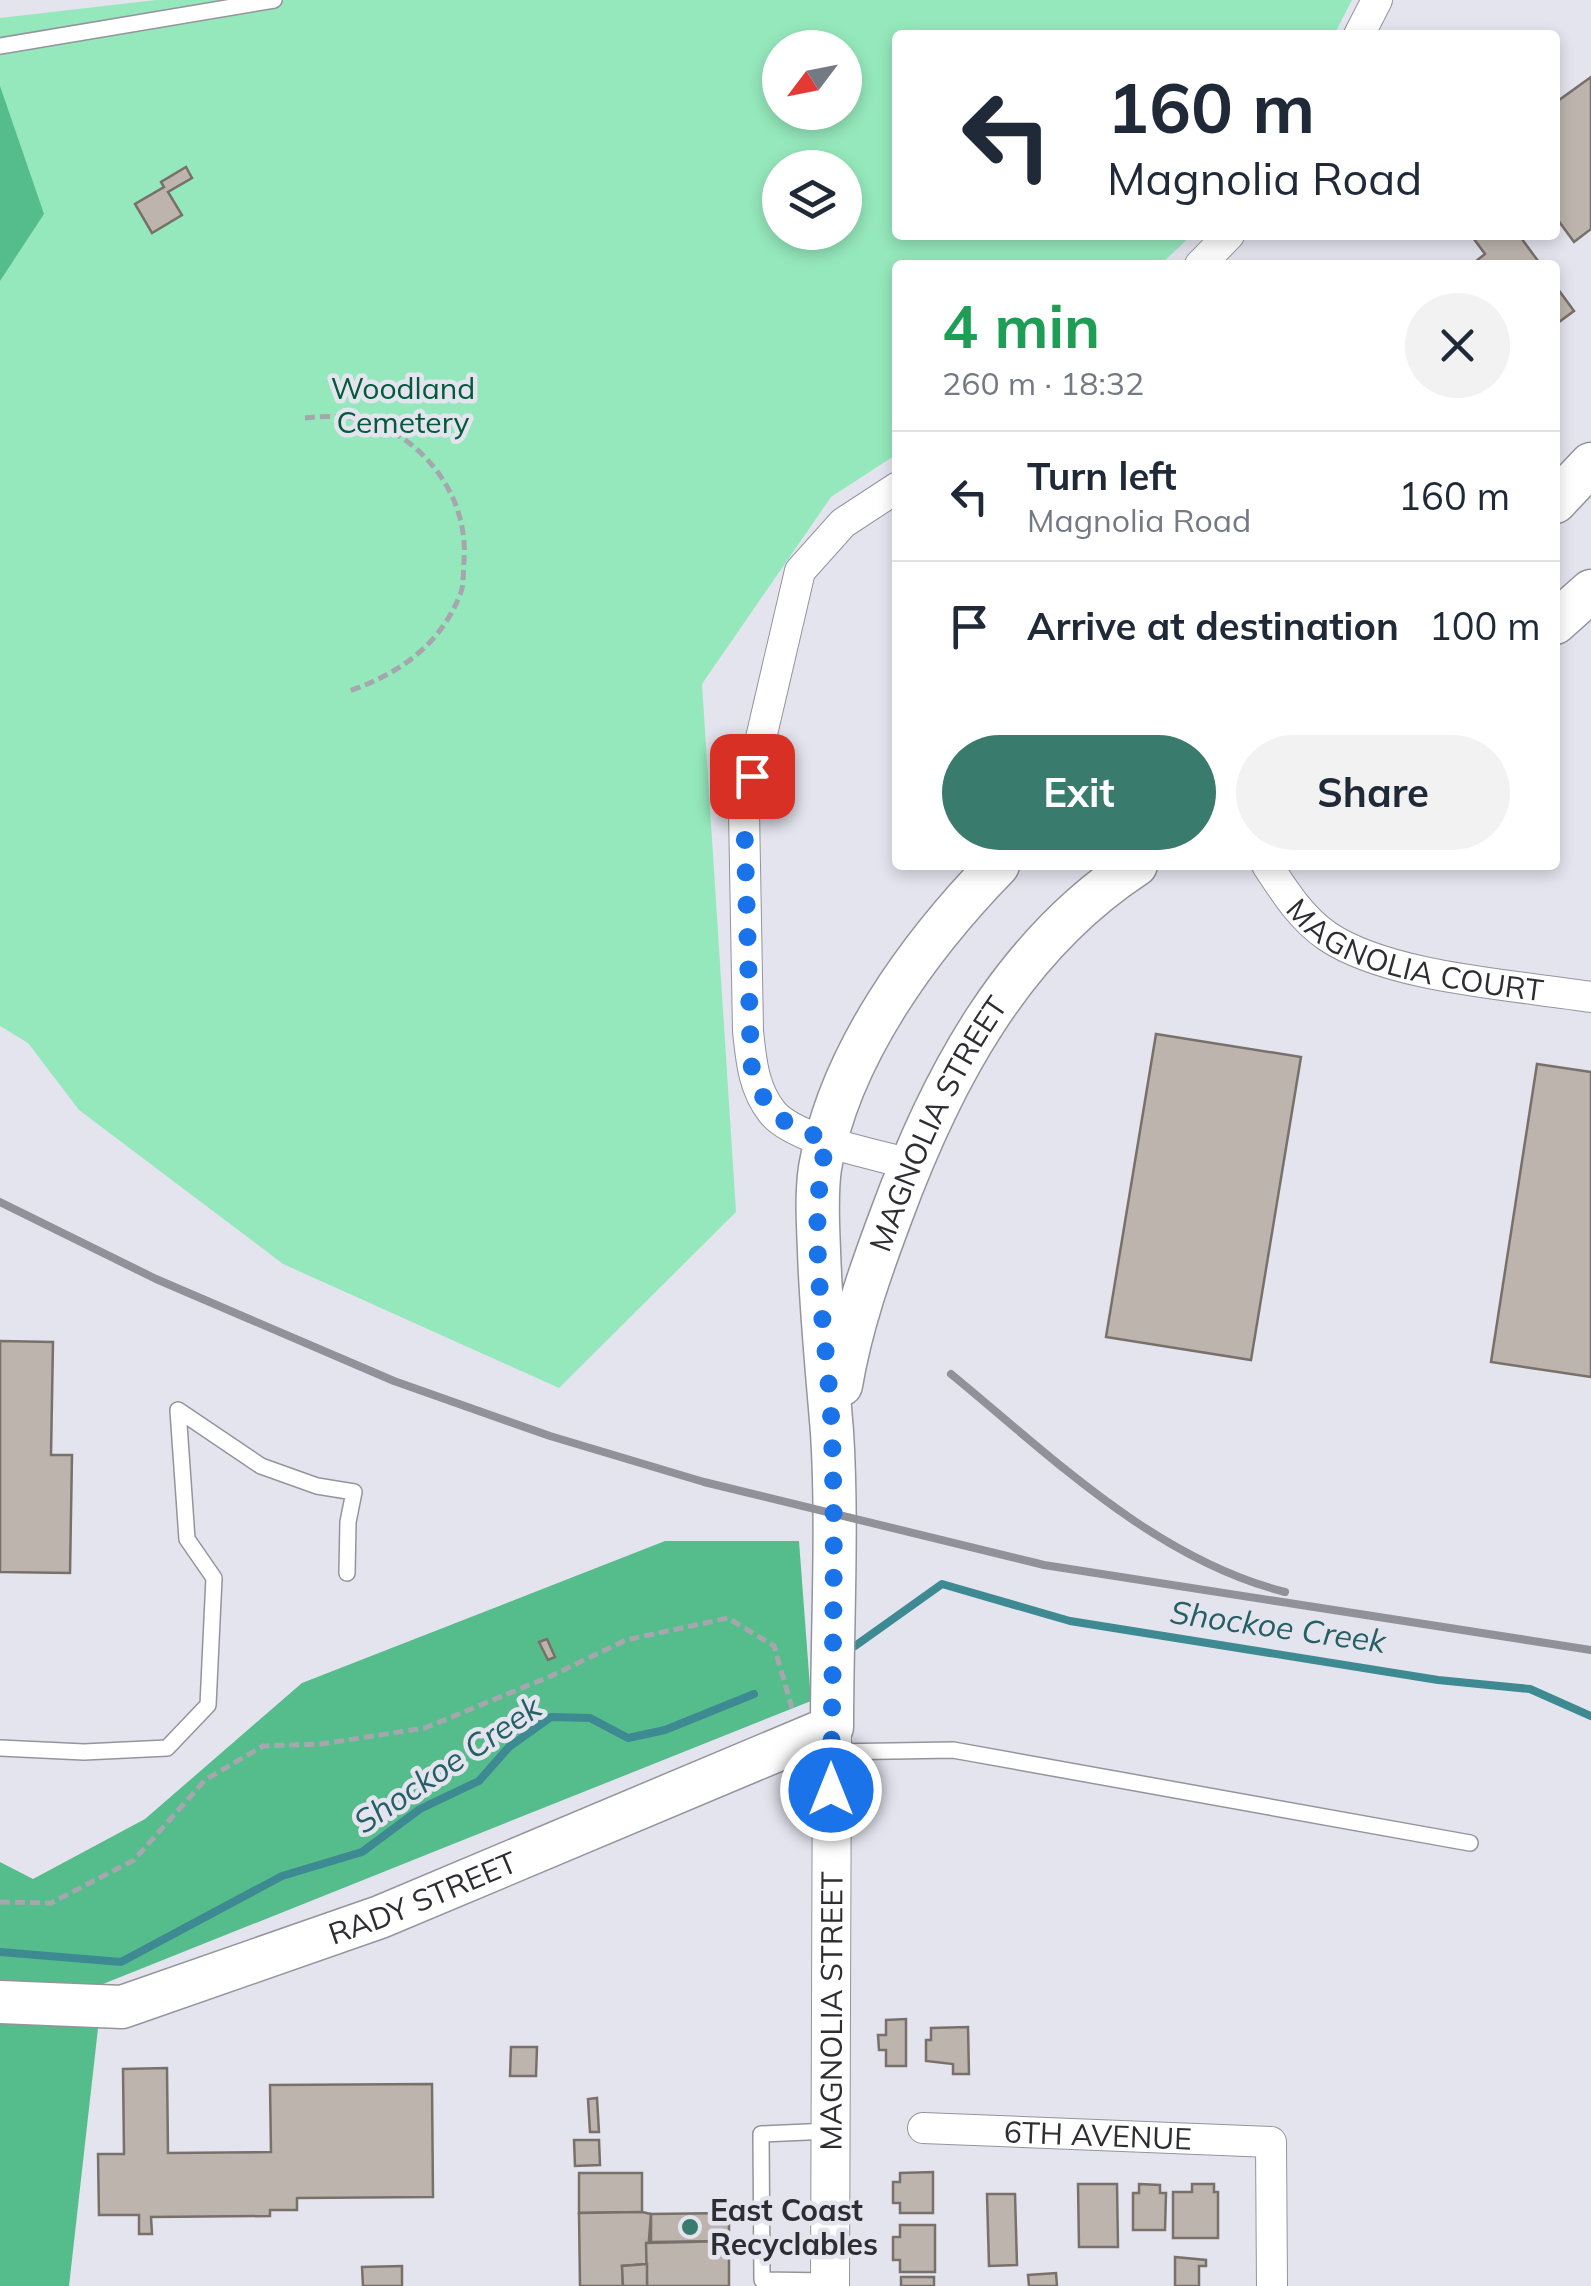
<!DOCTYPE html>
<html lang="en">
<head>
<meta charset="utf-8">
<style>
  body { margin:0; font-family:Mulish,sans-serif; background:#f2f2f3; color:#1f2937; height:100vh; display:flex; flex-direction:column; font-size:38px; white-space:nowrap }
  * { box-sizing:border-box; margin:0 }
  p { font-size:32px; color:#747a83 }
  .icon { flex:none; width:55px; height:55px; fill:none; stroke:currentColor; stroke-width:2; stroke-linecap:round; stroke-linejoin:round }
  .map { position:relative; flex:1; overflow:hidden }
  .details { position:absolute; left:892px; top:260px; width:668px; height:610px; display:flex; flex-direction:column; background:#fff; border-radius:10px; box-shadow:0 5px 15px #0003 }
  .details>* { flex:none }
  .guide { position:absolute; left:892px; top:30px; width:668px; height:210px; border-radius:10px; box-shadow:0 5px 15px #0003; background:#fff; color:#1f2937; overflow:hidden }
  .needle { width:65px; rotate:238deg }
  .tools { position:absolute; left:762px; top:30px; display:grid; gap:20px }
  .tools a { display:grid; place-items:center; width:100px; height:100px; border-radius:50%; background:#fff; box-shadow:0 5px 15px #0003; font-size:50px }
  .pin { position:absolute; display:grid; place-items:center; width:85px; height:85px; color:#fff; margin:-42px; border-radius:20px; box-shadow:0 5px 15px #0006 }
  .me { position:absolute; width:110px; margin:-55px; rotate:0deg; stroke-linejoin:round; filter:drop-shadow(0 0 8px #0008) }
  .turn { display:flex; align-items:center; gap:35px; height:210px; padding:0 50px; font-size:45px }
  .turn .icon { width:130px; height:130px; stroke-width:2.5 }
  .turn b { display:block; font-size:70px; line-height:85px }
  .round { display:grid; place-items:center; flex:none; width:105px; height:105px; border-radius:52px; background:#f2f2f3 }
  .headline { display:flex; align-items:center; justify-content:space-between; height:170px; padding:0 50px }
  h1 { font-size:60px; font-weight:700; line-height:75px; color:#1e9e55 }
  .primary-button { display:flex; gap:20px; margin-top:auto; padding:20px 50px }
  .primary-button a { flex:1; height:115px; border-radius:60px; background:#397b6c; color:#fff; font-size:40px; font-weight:700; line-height:115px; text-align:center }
  .primary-button a+a { background:#f2f2f3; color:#1f2937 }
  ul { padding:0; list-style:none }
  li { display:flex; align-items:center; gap:30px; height:130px; padding:0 50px; border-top:2px solid #e0e1e3 }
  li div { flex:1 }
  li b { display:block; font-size:38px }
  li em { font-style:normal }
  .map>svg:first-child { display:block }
  .green { fill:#95e8bc; fill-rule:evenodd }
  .forest { fill:#55bd8b }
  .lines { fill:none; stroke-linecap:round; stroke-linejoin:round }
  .stream { stroke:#3e8a92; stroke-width:8 }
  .building { fill:#bcb4ad; stroke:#78706a; stroke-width:2.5 }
  .service-casing { stroke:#94949d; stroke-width:18 }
  .minor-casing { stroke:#94949d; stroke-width:32 }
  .tertiary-casing { stroke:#94949d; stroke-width:40 }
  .secondary-casing { stroke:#94949d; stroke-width:45 }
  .path { stroke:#a6a6ae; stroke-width:5; stroke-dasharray:10 5; stroke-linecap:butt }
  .service { stroke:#fff; stroke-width:15 }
  .minor { stroke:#fff; stroke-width:30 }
  .tertiary { stroke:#fff; stroke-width:38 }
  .secondary { stroke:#fff; stroke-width:42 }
  .rail { stroke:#919199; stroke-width:8 }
  .route { stroke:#1a73e8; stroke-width:18; stroke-dasharray:0 32.4 }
  .poi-dot { fill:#397b6c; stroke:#e4e4ef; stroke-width:4 }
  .labels { text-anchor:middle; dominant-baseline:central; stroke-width:9; stroke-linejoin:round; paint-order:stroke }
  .park-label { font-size:30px; fill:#045a3a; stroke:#e4e4ef }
  .street-label { font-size:30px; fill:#2e2e32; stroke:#e4e4ef }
  .poi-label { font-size:30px; font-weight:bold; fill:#2e2e32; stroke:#e4e4ef; text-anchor:start }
  .water-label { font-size:32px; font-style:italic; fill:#245f65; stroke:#e4e4ef }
</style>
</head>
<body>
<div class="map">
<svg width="1591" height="2286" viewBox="0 0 1591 2286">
  <rect width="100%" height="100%" fill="#e4e4ef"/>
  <!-- green -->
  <path class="green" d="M156,0H1352L1334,35H898V235H1192L1160,265H898L897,454L831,497L702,684L736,1212L559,1388L283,1264L79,1110L28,1043L0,1026V18ZM780,48H845V112H780ZM780,168H845V232H780Z"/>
  <!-- forest -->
  <g class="forest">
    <path d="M0,86L44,214L0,281Z"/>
    <path d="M665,1541H799L811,1701L103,1984L69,2286H0V1862L33,1879L145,1819L302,1683Z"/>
  </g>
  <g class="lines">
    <!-- stream -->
    <g class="stream">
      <path d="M855,1646L942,1584L1070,1621L1438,1680L1530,1689L1591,1716"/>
      <path d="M0,1952L121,1962L282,1876L362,1852L420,1809L479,1781L509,1747L551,1717L590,1718L628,1738L665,1730L754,1694"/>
    </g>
  </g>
  <!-- building -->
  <g class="building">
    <path d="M1591,77V229L1574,242L1555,216V103Z"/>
    <path d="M186,167L192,178L168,192L182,215L152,233L135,204L164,187L161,182Z"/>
    <path d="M1471,235H1519L1541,265H1471L1485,254Z"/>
    <path d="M1555,285L1574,311L1555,325Z"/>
    <path d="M1156,1034L1301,1057L1251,1360L1106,1337Z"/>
    <path d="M1537,1064L1591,1072V1377L1491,1362Z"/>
    <path d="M0,1341L53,1342L51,1455H72L70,1573L0,1572Z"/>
    <path d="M547,1639L555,1657L548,1660L539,1642Z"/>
    <path d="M906,2019V2066H886V2050H879L878,2035H886V2020Z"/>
    <path d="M968,2027L969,2074H953V2064L926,2061V2040H931V2028Z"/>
    <path d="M511,2047H537L536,2076H510Z"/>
    <path d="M167,2068L168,2153L271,2152L270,2085L432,2084L433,2197L297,2198V2210H270V2216L151,2217L152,2234H139V2215H99L98,2154H124L123,2069Z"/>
    <path d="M597,2098L599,2132H590L588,2099Z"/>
    <path d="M574,2140H599L600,2165L575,2166Z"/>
    <path d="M933,2172V2213H900V2203H893V2182H900V2173Z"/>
    <path d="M579,2173H642V2212L579,2213Z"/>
    <path d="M1078,2184H1117L1118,2247H1079Z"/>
    <path d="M1139,2184L1160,2185V2193H1166L1165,2230H1133V2193H1139Z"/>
    <path d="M1192,2184H1214V2192H1218V2238H1173V2192H1192Z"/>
    <path d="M987,2194H1015L1017,2265L989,2266Z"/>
    <path d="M642,2212L651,2214L647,2264L622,2266L623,2286H580L579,2213Z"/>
    <path d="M729,2213V2241L651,2242V2214Z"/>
    <path d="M900,2225H935V2272H900V2260H893V2237H900Z"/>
    <path d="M729,2241V2286H647L646,2243Z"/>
    <path d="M1175,2257L1206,2260V2266H1199V2286H1175Z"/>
    <path d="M647,2264V2286H623L622,2266Z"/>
    <path d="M402,2266V2286H363L362,2267Z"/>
    <path d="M1056,2273L1057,2286H1029L1028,2275Z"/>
    <rect x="901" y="2277" width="33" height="9"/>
  </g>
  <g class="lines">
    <defs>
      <g id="service">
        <path d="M0,46L274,0"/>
        <path d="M0,1748L84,1752L167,1748L208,1705L214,1578L187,1539L178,1410L261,1466L317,1486L354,1492L348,1522L347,1573"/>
        <path d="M831,1752L953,1750L1470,1843"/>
        <path d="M828,2281L762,2280L761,2134L830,2131"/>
      </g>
      <g id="minor">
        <path d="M1359,35L1377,0"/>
        <path d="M1200,265L1229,235"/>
        <path d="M898,487L843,523L800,571L744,811L748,1031C751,1059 753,1088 772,1112C794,1140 875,1154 910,1164"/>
        <path id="s1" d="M1267,865C1284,891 1301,918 1327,936C1389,978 1515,985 1591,997"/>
        <path id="s2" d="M923,2128L1271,2142L1272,2286"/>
      </g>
      <g id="tertiary">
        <path id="s3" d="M830,2286L832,1727"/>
      </g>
      <g id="secondary">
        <path d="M1555,502L1591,464"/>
        <path d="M1555,623L1591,591"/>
        <path id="s4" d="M841,1385C851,1326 870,1272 891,1216C941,1080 1011,947 1136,865"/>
        <path id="s5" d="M0,2002L122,2007L380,1917L832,1727C832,1631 838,1526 832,1432C827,1371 821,1312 819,1251C818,1223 816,1195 820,1168C839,1055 920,945 998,865"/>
      </g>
    </defs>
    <!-- service casing -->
    <use href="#service" class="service-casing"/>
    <!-- minor casing -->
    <use href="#minor" class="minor-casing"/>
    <!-- tertiary casing -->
    <use href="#tertiary" class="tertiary-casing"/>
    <!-- secondary casing -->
    <use href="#secondary" class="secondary-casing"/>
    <!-- path -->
    <g class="path">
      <path d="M305,418C332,415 363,415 388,429C437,456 468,506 464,561C463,571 464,583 461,592C442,644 399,674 349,691"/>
      <path d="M0,1902L51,1903L134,1860L205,1780L263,1746L321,1744L425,1728L551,1676L626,1640L728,1618L774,1646L792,1708"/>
    </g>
    <!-- service -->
    <use href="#service" class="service"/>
    <!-- minor -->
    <use href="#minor" class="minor"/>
    <!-- tertiary -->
    <use href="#tertiary" class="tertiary"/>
    <!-- secondary -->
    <use href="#secondary" class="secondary"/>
    <!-- rail -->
    <g class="rail">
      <path d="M0,1202L156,1279L394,1381L550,1436L704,1482L1044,1565L1591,1650"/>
      <path d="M951,1374C1052,1457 1155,1559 1285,1592"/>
    </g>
  </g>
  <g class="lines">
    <!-- route -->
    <path class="route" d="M752,776L744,811L751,1064C765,1114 779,1123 827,1140C804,1238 829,1339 832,1437C836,1554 832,1672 831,1790"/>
  </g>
  <!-- markers -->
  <circle class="poi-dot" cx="690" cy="2227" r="10"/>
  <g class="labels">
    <!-- park labels -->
    <g class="park-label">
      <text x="403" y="388">Woodland<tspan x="403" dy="34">Cemetery</tspan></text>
    </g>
    <!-- street labels -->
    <g class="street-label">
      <text stroke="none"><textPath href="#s1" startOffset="182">MAGNOLIA COURT</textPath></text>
      <text stroke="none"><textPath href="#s4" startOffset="280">MAGNOLIA STREET</textPath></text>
      <text stroke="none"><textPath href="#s5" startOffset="442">RADY STREET</textPath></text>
      <text stroke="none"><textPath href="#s3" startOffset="275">MAGNOLIA STREET</textPath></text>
      <text stroke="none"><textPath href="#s2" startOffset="175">6TH AVENUE</textPath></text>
    </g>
    <!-- poi labels -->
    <g class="poi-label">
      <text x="710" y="2210">East Coast<tspan x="710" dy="34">Recyclables</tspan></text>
    </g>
    <!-- water labels -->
    <g class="water-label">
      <text transform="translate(1278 1626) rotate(8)">Shockoe Creek</text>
      <text transform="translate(447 1764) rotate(-34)">Shockoe Creek</text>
    </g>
  </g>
</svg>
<div class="tools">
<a><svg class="needle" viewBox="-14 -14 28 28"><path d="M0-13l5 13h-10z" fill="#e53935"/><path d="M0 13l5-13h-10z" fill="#747a83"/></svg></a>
<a><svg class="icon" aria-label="layers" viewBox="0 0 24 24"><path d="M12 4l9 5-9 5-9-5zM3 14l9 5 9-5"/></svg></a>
</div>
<div class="pin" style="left:752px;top:776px;background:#d93025"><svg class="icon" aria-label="arrive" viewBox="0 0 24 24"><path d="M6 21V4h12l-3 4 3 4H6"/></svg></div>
<svg class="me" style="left:831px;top:1790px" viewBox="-20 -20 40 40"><circle r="17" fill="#1a73e8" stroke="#fff" stroke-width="3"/><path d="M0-11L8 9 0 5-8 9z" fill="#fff"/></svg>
<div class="guide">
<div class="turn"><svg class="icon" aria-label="left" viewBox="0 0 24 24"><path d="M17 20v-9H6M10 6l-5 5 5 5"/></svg><div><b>160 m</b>Magnolia Road</div></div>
</div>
<section class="details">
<div class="headline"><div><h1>4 min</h1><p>260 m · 18:32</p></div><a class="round"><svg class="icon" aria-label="close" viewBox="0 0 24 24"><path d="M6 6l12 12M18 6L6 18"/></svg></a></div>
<ul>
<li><svg class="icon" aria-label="left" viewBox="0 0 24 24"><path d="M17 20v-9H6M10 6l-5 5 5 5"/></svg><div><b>Turn left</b><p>Magnolia Road</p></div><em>160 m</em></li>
<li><svg class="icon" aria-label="arrive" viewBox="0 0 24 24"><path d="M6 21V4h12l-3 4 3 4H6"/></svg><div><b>Arrive at destination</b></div><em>100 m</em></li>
</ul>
<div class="primary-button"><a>Exit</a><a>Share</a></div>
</section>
</div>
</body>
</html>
